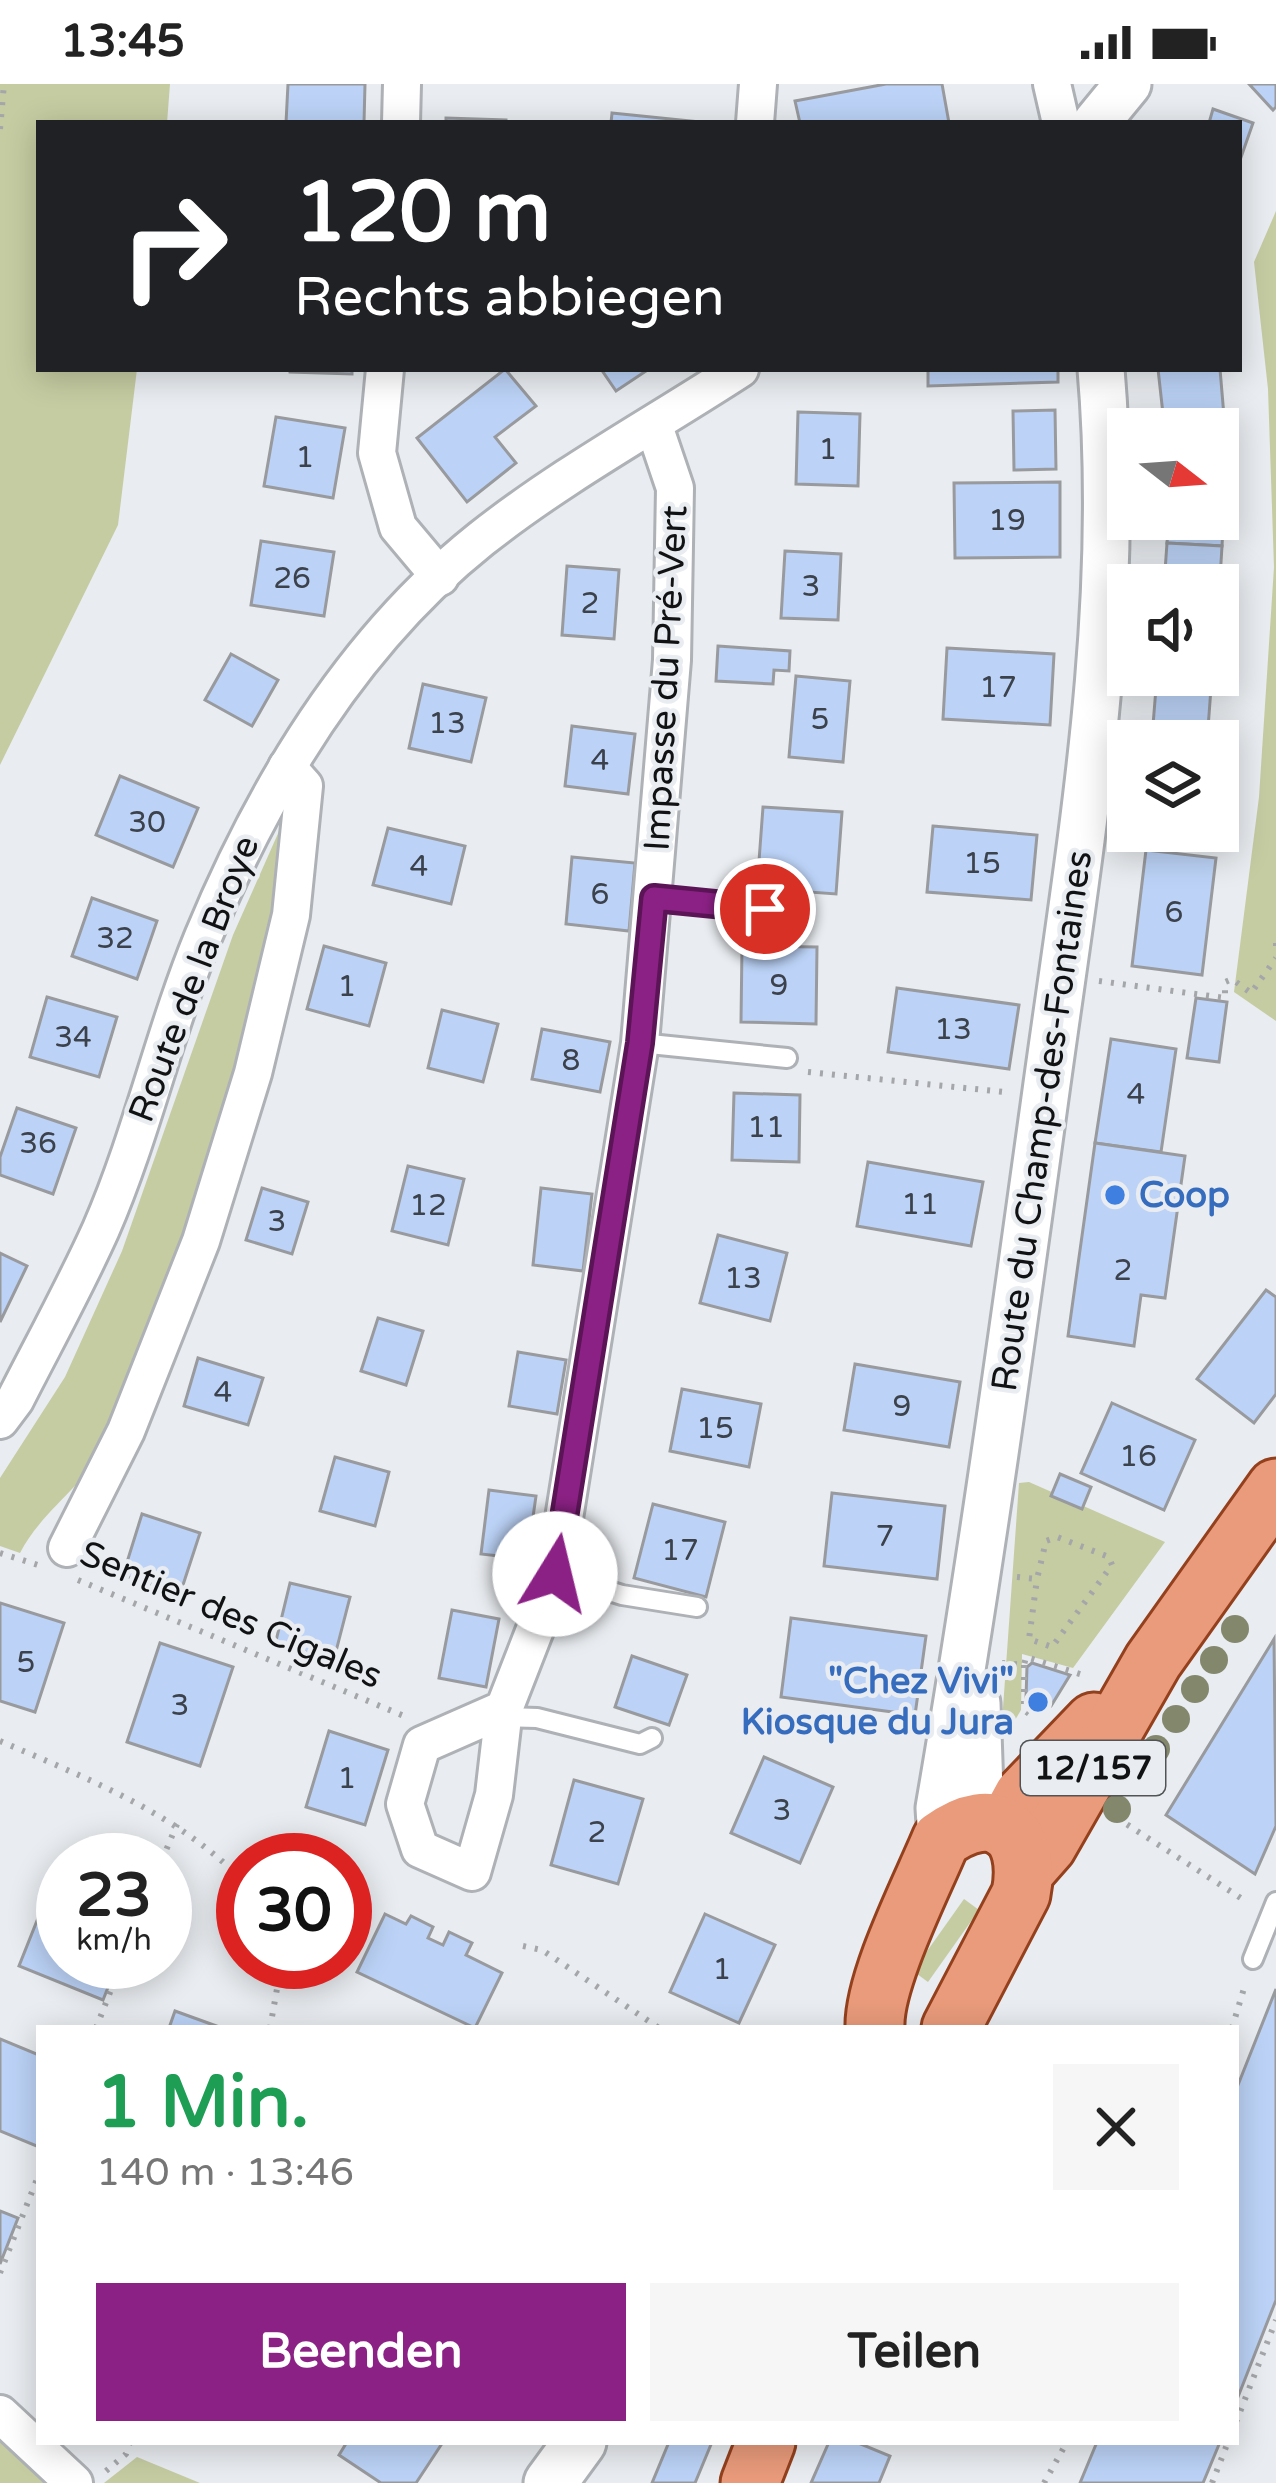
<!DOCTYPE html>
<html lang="de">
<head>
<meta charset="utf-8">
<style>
  body { margin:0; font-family:"Varela Round",sans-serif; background:#f6f6f6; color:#222; height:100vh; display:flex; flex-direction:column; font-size:45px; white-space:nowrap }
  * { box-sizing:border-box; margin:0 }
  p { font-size:39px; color:#767676 }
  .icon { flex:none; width:66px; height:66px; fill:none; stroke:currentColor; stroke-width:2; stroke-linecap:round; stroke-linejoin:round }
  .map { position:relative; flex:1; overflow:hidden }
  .panel { position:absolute; left:36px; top:1941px; width:1203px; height:420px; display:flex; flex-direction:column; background:#fff; border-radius:0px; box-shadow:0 6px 30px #0003 }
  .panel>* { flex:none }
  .hud { position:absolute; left:36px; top:36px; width:1206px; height:252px; border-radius:0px; box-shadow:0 6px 30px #0003; background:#202124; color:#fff; overflow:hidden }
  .needle { width:78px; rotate:107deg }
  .controls { position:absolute; left:1107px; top:324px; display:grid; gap:24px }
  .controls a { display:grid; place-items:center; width:132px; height:132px; border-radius:0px; background:#fff; box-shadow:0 6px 30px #0003; font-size:60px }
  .speed { position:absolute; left:36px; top:1749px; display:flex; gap:24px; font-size:60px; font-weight:700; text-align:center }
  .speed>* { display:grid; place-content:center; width:156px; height:156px; border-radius:50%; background:#fff; box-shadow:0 6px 30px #0003; line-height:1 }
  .speed small { font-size:30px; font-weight:400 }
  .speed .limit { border:18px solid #d22; background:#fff; color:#111 }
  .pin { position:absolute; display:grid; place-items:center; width:102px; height:102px; color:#fff; margin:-51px; border:6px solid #fff; border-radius:50%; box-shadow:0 3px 12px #0007 }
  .me { position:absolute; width:132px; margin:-66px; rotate:9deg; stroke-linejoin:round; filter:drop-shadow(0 0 9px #0008) }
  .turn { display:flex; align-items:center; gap:42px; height:252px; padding:0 60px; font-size:54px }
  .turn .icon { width:156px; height:156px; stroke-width:2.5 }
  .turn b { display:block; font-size:84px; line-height:102px }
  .round { display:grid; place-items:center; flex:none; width:126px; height:126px; border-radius:0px; background:#f6f6f6 }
  .headline { display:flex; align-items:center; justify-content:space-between; height:204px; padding:0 60px }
  h1 { font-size:72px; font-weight:800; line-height:90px; color:#1e9e55 }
  .cta { display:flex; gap:24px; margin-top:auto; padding:24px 60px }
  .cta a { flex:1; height:138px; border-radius:0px; background:#8c2185; color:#fff; font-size:48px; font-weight:800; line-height:138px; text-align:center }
  .cta a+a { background:#f6f6f6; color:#222 }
  .status { display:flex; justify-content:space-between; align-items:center; height:84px; padding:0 60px; background:#fff; direction:ltr }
  .status svg { height:33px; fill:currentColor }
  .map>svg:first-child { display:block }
  .green { fill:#c5cca2 }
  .building { fill:#bcd3f7; stroke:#989a9e; stroke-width:3 }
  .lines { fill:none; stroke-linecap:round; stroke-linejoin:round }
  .service-casing { stroke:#aeb1b5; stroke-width:24 }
  .minor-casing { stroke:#aeb1b5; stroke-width:42 }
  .tertiary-casing { stroke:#aeb1b5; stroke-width:51 }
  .secondary-casing { stroke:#aeb1b5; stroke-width:57 }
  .primary-casing { stroke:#94401d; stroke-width:63 }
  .path { stroke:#a4a6a9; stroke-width:6; stroke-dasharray:3 9; stroke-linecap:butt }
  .service { stroke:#fff; stroke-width:18 }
  .minor { stroke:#fff; stroke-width:36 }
  .tertiary { stroke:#fff; stroke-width:45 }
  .secondary { stroke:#fff; stroke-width:51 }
  .primary { stroke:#e99b7b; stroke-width:57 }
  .tree { fill:#83876c }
  .route-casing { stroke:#5b1556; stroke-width:30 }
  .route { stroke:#8c2185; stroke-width:21 }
  .shop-dot { fill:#3f7fe0; stroke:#e9ecf0; stroke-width:4.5 }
  .labels { text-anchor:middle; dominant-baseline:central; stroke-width:9; stroke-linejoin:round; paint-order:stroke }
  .number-label { font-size:30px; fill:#3c424c }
  .shield { fill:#e9ecf0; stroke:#525355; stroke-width:3 }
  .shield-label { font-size:33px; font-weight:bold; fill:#111213 }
  .street-label { font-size:36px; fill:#111213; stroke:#e9ecf0 }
  .shop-label { font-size:36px; font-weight:bold; fill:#366cbe; stroke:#e9ecf0; text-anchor:start }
</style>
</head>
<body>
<div class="status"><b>13:45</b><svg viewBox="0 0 49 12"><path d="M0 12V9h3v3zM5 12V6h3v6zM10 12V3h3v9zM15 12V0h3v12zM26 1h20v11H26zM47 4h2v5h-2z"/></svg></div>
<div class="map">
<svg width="1276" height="2399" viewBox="0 0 1276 2399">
  <rect width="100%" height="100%" fill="#e9ecf0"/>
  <!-- green -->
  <g class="green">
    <path d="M0,0H170L167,39H39V285H137L118,441L0,681Z"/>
    <path d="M1276,127V937L1234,908L1259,713L1274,483L1268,305L1254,178Z"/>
    <path d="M286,742C271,913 220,1077 157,1236C142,1275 129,1318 110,1355C88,1399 42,1426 20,1469L0,1462V1394L65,1293L122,1167L233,851L280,745Z"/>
    <path d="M1029,1398L1165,1458L1073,1584L1022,1570L1021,1626L1011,1643L1006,1644L1002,1638L1019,1399Z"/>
    <path d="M964,1815L979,1826L928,1898L913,1887Z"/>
    <path d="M0,2352L45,2399H0Z"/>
    <path d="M137,2373L200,2399H104Z"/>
  </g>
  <!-- building -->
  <g class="building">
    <path d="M288,0H365L364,39H286Z"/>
    <path d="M886,0H942L949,39H800L795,17Z"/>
    <path d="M1249,0H1276V23L1273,26Z"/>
    <path d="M1213,25L1253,39L1239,79V39H1209Z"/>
    <path d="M612,29L710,39H611Z"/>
    <path d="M446,34L506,36V39H446Z"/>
    <path d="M290,285H352V290L290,288Z"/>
    <path d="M505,285L536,322L495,353L516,379L467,418L417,354Z"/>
    <path d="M601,285H649L616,307Z"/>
    <path d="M928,285H1058V298L928,302Z"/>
    <path d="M1158,285H1220L1225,344L1189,345L1187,327L1163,330Z"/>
    <path d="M1055,326L1056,385L1014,386L1013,327Z"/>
    <path d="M798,328L860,330L858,402L796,400Z"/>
    <path d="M276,333L345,344L333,414L264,402Z"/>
    <path d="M1218,389H1226L1222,462L1167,459L1169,435H1218Z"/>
    <path d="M1060,398V473L955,474L954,399Z"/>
    <path d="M261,457L334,468L324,532L251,521Z"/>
    <path d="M1167,459L1222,462L1218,527V501H1164Z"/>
    <path d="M785,467L841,470L838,536L781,534Z"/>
    <path d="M567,482L619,486L614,555L562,551Z"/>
    <path d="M718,562L790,567L789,587L774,586L773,600L716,597Z"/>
    <path d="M947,564L1054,570L1050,641L943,635Z"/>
    <path d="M231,570L278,596L252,642L205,616Z"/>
    <path d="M1212,591L1208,644L1153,641L1157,592Z"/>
    <path d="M796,592L850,597L843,678L789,673Z"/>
    <path d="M423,600L486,614L471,678L409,664Z"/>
    <path d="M1153,641L1208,644V657H1152Z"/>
    <path d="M572,642L635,650L628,710L565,702Z"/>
    <path d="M120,692L198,724L173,783L96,751Z"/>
    <path d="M763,723L842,728L836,810L757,804Z"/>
    <path d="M933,742L1037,751L1031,816L927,808Z"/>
    <path d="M388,744L465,762L451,820L373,801Z"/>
    <path d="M1146,766L1216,774L1202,891L1132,882Z"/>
    <path d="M572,773L635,779L629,847L566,840Z"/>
    <path d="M92,814L157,837L137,895L72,872Z"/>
    <path d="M324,862L386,879L369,942L307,925Z"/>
    <path d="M742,862L817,863L816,940L741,938Z"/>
    <path d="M897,904L1019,921L1009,985L888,968Z"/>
    <path d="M47,913L117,933L99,993L30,973Z"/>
    <path d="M1196,914L1227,918L1219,978L1187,974Z"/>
    <path d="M442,926L498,940L483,998L428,984Z"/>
    <path d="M542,945L610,958L600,1008L532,995Z"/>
    <path d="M1111,955L1176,965L1161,1068L1095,1059Z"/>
    <path d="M734,1009L800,1011L799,1078L732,1076Z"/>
    <path d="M17,1024L76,1044L53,1110L0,1091V1073Z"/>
    <path d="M1095,1059L1185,1072L1165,1214L1141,1211L1134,1262L1068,1252Z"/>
    <path d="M868,1078L983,1098L971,1162L857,1142Z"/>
    <path d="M408,1082L464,1095L448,1161L392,1147Z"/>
    <path d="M262,1104L308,1118L292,1170L246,1156Z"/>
    <path d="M541,1104L592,1110L583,1187L533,1181Z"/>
    <path d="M718,1151L787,1169L770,1237L700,1219Z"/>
    <path d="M0,1169L27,1182L0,1238Z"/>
    <path d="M1266,1206L1276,1213V1310L1254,1339L1197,1295Z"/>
    <path d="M378,1234L423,1247L406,1301L361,1287Z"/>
    <path d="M518,1268L566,1276L557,1330L509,1322Z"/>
    <path d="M198,1274L263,1294L248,1341L184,1322Z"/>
    <path d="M855,1280L960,1298L949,1363L844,1346Z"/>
    <path d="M682,1305L761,1320L749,1383L670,1367Z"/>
    <path d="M1112,1319L1195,1356L1164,1426L1081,1389Z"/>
    <path d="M335,1373L389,1388L375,1442L320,1427Z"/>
    <path d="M1060,1390L1091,1403L1082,1425L1051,1412Z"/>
    <path d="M489,1406L536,1412L527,1475L481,1470Z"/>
    <path d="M832,1409L945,1422L937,1495L824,1482Z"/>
    <path d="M653,1420L725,1438L706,1513L634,1494Z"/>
    <path d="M142,1430L200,1449L180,1510L123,1491Z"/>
    <path d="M290,1499L350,1513L334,1575L275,1561Z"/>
    <path d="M0,1519L64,1539L35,1628L0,1617Z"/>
    <path d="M452,1526L499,1535L486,1603L439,1594Z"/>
    <path d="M791,1534L926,1552L915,1631L781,1613Z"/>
    <path d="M1274,1555L1276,1742L1255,1790L1166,1731Z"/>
    <path d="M160,1559L233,1583L200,1682L127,1658Z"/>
    <path d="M632,1572L687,1591L669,1641L615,1623Z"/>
    <path d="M1032,1579L1070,1591L1051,1622L1044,1625L1032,1623L1026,1614L1027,1583Z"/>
    <path d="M329,1647L388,1666L365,1741L306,1723Z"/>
    <path d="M764,1673L833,1703L800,1779L731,1749Z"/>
    <path d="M574,1696L643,1715L618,1800L551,1781Z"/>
    <path d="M50,1804L63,1809V1878H118L103,1916L19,1882Z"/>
    <path d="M385,1830L406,1840L411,1832L433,1843L428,1854L443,1861L449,1848L472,1859L466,1871L502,1889L475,1944L357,1888Z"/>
    <path d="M705,1830L775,1861L739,1939L670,1908Z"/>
    <path d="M1276,1905V2216L1236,2318V2006Z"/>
    <path d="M175,1927L222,1944H169Z"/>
    <path d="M0,1955L39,1971V2063L0,2047Z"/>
    <path d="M0,2127L18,2134L0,2180Z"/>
    <path d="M347,2358H443L416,2399H381L339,2371Z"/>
    <path d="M669,2358H712L695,2399H652Z"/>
    <path d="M829,2358H856L890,2372L879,2399H811Z"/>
    <path d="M1097,2358H1220L1203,2399H1080Z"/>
  </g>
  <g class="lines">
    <defs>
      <g id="service">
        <path d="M654,814L802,829"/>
        <path d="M640,959L787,974"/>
        <path d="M555,1490L622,1511L697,1523"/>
        <path d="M504,1633L537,1634L640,1660L652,1654"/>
        <path d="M1253,1875L1276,1818"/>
      </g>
      <g id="minor">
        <path d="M1052,0L1061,39"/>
        <path d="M401,39L402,0"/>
        <path d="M755,39L758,0"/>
        <path d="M385,285L377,369L398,443L440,493"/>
        <path d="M0,1336L15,1316C44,1259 75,1203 101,1145C142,1051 164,948 203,853C265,703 353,557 481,455C562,391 654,341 740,285"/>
        <path d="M67,1464L126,1347L201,1157L253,989L291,831L304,702L287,683"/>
        <path d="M504,1625L422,1661L405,1720L420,1765L472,1788L494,1711L504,1625L554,1497L640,959L672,576L675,404L654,342"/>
        <path d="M0,2330L74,2399"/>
      </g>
      <g id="tertiary">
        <path d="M1096,39L1128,0"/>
        <path d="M977,1619L981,1736"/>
        <path d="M941,1756L939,1724C980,1486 1013,1246 1046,1007C1079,767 1122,528 1101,285"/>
      </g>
      <path id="secondary" d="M550,2399L580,2358"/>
      <g id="primary">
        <path d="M1005,1745L1023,1712L1094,1638"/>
        <path d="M1025,1787L1047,1762L1153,1577L1276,1404"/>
        <path d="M875,1944C873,1897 922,1802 941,1756C995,1716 1033,1748 1021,1810L951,1944"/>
        <path d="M750,2399L766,2358"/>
      </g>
    </defs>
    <!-- service casing -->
    <use href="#service" class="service-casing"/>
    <!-- minor casing -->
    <use href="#minor" class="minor-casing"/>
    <!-- tertiary casing -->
    <use href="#tertiary" class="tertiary-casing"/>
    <!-- secondary casing -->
    <use href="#secondary" class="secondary-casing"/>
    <!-- primary casing -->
    <use href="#primary" class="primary-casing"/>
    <!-- path -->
    <g class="path">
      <path d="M0,45L4,0"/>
      <path d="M1276,859V863"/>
      <path d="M1099,897L1225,914V898L1232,895L1251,909L1276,874"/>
      <path d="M808,988L1004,1008"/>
      <path d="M0,1469L38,1481"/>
      <path d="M1017,1493L1037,1495L1046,1457L1057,1453L1109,1473L1112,1481L1052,1563L1029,1555L1037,1495"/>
      <path d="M78,1496L404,1632"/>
      <path d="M1002,1579L1024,1581L1026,1573L1086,1592"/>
      <path d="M1024,1581V1626L1033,1633"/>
      <path d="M0,1657C86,1694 177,1729 243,1797"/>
      <path d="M1117,1734L1247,1818"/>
      <path d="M162,1776L177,1740"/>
      <path d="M523,1862L542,1866L659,1944"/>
      <path d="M96,1944L122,1878"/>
      <path d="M270,1944L280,1888L278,1878"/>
      <path d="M1232,1944L1245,1901"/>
      <path d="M0,2189L39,2090"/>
      <path d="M1236,2338L1276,2236"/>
      <path d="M106,2387L126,2370L130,2358"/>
      <path d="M1044,2399L1067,2358"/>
      <path d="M1212,2399L1228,2358"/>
    </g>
    <!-- service -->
    <use href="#service" class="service"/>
    <!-- minor -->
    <use href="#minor" class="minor"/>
    <!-- tertiary -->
    <use href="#tertiary" class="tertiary"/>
    <!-- secondary -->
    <use href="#secondary" class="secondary"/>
    <!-- primary -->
    <use href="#primary" class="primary"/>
  </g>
  <!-- trees -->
  <g class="tree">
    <circle cx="1235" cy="1545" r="14"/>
    <circle cx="1214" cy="1576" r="14"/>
    <circle cx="1195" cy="1605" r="14"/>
    <circle cx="1176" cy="1635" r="14"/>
    <circle cx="1156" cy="1665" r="14"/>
    <circle cx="1136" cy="1695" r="14"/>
    <circle cx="1117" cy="1725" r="14"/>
  </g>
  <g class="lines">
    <defs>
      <path id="route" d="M555,1490L640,959L654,814L765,825"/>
    </defs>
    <!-- route casing -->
    <use href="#route" class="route-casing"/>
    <!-- route -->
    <use href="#route" class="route"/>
  </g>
  <!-- markers -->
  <g class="shop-dot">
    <circle cx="1115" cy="1111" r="12"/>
    <circle cx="1038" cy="1618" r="12"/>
  </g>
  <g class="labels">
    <!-- number labels -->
    <g class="number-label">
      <text x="828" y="365">1</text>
      <text x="305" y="373">1</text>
      <text x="1007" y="436">19</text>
      <text x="292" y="494">26</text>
      <text x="811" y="502">3</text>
      <text x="590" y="519">2</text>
      <text x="998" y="603">17</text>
      <text x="820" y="635">5</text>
      <text x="447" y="639">13</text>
      <text x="600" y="676">4</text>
      <text x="147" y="738">30</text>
      <text x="982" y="779">15</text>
      <text x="419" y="782">4</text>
      <text x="600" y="810">6</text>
      <text x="1174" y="828">6</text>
      <text x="115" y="854">32</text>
      <text x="779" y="901">9</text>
      <text x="347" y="902">1</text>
      <text x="953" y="945">13</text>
      <text x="73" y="953">34</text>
      <text x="571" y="976">8</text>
      <text x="1136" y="1010">4</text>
      <text x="766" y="1043">11</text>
      <text x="38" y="1059">36</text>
      <text x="920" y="1120">11</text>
      <text x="428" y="1121">12</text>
      <text x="277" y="1137">3</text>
      <text x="1123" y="1186">2</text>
      <text x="743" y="1194">13</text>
      <text x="223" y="1308">4</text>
      <text x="902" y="1322">9</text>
      <text x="715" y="1344">15</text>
      <text x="1138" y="1372">16</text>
      <text x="885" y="1452">7</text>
      <text x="680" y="1466">17</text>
      <text x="26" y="1578">5</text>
      <text x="180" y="1621">3</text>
      <text x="347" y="1694">1</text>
      <text x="782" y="1726">3</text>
      <text x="597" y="1748">2</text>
      <text x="722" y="1885">1</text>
    </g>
    <!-- shield labels -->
    <rect class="shield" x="1021" y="1657" width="144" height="54" rx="9"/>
    <g class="shield-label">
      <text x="1093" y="1684">12/157</text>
    </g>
    <!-- street labels -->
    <g class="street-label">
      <text transform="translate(666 594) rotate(-87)">Impasse du Pré-Vert</text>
      <text transform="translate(194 895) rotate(-69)">Route de la Broye</text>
      <text transform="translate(1042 1037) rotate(-82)">Route du Champ-des-Fontaines</text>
      <text transform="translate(231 1531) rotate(23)">Sentier des Cigales</text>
    </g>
    <!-- shop labels -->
    <g class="shop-label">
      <text x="1139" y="1111">Coop</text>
      <text x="1014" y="1597" text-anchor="end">"Chez Vivi"<tspan x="1014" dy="41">Kiosque du Jura</tspan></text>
    </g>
  </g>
</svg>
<div class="controls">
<a><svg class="needle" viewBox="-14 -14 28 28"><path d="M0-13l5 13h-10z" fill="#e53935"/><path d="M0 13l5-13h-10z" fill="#767676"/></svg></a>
<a><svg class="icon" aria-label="sound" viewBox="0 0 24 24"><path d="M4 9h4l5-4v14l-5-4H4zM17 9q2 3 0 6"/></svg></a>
<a><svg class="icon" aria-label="layers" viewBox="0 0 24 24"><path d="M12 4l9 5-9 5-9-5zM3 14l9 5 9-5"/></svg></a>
</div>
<div class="speed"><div>23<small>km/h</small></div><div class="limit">30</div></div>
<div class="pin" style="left:765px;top:825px;background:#d93025"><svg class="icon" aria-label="arrive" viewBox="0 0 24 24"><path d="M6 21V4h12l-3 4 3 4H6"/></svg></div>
<svg class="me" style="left:555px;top:1490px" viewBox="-20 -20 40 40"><circle r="19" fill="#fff"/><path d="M0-13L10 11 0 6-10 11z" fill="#8c2185"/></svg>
<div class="hud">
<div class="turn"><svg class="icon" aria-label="right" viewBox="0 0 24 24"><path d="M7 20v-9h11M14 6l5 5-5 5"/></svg><div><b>120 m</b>Rechts abbiegen</div></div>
</div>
<section class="panel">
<div class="headline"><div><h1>1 Min.</h1><p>140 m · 13:46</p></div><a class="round"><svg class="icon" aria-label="close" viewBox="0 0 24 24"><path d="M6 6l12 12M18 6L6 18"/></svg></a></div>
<div class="cta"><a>Beenden</a><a>Teilen</a></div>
</section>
</div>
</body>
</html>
